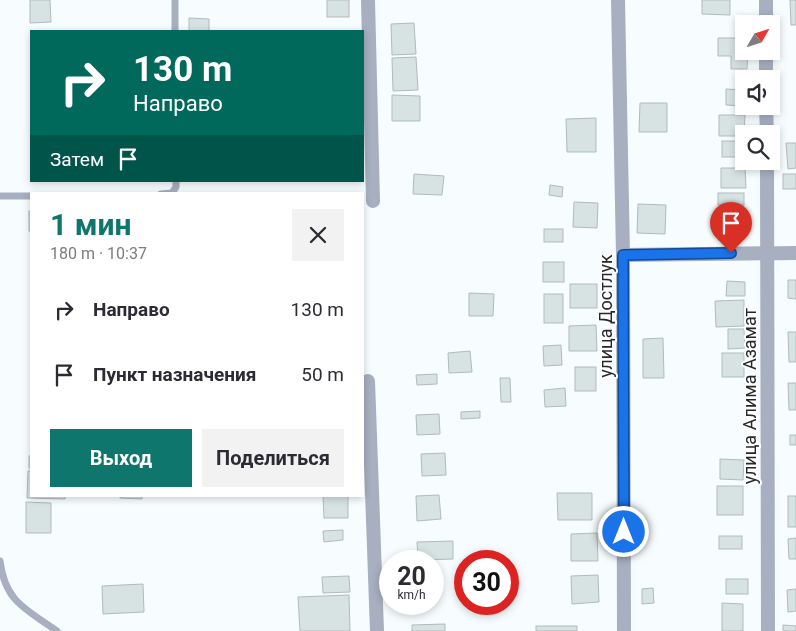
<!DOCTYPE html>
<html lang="ru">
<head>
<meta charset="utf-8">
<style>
  body { margin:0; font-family:Roboto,sans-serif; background:#f2f2f3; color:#2b2b33; height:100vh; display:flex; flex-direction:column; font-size:19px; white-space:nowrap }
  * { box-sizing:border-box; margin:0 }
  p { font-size:16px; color:#7c7c81 }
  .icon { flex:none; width:28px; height:28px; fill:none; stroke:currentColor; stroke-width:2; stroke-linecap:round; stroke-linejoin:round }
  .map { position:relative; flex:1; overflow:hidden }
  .details { position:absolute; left:30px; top:192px; width:334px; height:305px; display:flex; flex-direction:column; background:#fff; border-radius:0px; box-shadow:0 2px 8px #0003 }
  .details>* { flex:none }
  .banner { position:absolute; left:30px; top:30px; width:334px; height:152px; border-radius:0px; box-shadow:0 2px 8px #0003; background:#00695c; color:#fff; overflow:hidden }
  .needle { width:32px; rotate:51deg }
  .tools { position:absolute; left:735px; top:15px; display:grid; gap:10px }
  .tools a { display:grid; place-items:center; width:45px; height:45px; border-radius:0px; background:#fff; box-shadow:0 2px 8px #0003; font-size:25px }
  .speed { position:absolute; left:379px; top:550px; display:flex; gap:10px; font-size:25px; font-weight:700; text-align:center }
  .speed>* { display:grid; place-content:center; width:65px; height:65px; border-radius:50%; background:#fff; box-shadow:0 2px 8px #0003; line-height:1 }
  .speed small { font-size:12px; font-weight:400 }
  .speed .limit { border:8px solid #d22; background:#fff; color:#111 }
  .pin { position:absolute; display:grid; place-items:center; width:42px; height:42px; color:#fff; margin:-51px -21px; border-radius:50% 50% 50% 0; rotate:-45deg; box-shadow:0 0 5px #0007 }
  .pin .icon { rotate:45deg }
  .me { position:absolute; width:55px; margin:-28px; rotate:0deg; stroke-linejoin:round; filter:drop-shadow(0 0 4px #0008) }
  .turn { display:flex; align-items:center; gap:18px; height:105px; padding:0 20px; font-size:22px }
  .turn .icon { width:65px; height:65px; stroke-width:2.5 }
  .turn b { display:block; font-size:35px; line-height:42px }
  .then { display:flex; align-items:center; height:48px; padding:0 20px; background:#0003; gap:10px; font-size:19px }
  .round { display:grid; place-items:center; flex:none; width:52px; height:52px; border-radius:0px; background:#f2f2f3 }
  .overview { display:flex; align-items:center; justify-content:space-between; height:85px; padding:0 20px }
  h1 { font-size:30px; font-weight:700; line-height:38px; color:#0f766e }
  .button { display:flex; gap:10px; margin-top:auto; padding:10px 20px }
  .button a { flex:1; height:58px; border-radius:0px; background:#0f766e; color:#fff; font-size:20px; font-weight:700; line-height:58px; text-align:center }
  .button a+a { background:#f2f2f3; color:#2b2b33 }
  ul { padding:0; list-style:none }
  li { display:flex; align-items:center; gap:15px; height:65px; padding:0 20px }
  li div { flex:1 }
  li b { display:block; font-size:19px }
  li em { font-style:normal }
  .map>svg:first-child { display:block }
  .building { fill:#d7e2e2; stroke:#b1bbbb }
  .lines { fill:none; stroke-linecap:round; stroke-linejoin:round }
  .lane { stroke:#a7afc0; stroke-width:7 }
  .street { stroke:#a7afc0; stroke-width:14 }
  .route-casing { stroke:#114b97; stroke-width:12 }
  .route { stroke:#1a73e8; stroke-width:9 }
  .labels { text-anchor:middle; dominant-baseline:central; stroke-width:4; stroke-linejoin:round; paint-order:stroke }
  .street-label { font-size:18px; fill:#25282a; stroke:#fff }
</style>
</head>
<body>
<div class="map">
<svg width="796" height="631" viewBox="0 0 796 631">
  <rect width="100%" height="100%" fill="#f7fcff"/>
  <!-- building -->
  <g class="building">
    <path d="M30,0H50L51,22L30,23Z"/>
    <rect x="327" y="0" width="22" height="17"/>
    <path d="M702,0H730V15L702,14Z"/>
    <path d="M790,0H796V25H791Z"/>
    <path d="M189,18L209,19V31H189Z"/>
    <path d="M414,23L416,54L392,55L391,24Z"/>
    <path d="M718,38H744V51H748L747,69H731V56H718Z"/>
    <path d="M416,57L418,90L393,91L392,58Z"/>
    <path d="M726,89L744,90V106L726,105Z"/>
    <path d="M392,95L420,96V121H392Z"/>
    <path d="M640,103H667V132H639Z"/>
    <path d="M719,115H745L744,136H719Z"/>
    <path d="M596,118V152H567L566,119Z"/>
    <rect x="722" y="141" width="22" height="16"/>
    <path d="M786,143H796V168L788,169Z"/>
    <path d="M721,168H745L746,188H721Z"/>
    <path d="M414,174L444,176L442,195L413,194Z"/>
    <rect x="783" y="174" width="13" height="15"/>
    <path d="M550,185L563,187L562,197L549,195Z"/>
    <rect x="718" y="193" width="26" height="12"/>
    <path d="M574,202L598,203L597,228L573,227Z"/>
    <path d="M638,204L666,205L665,234L637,233Z"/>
    <rect x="29" y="211" width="2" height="20"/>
    <rect x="544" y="229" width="19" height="13"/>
    <rect x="543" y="262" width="21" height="20"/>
    <path d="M788,280H796V299L788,298Z"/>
    <path d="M727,281L745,282V296H726Z"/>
    <rect x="570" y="284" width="27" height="24"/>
    <path d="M469,293L494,294L493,316H469Z"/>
    <rect x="544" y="294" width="19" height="29"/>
    <path d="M744,300V326L716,327L715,301Z"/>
    <path d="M596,325L597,351H569V326Z"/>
    <path d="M728,329H744L745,348L728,349Z"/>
    <path d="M788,332H796V362H789Z"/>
    <path d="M663,338L664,378H643V339Z"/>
    <path d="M561,345L562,365L544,366L543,346Z"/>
    <path d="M470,351L472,372L449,373L448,353Z"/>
    <rect x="722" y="353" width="22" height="24"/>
    <rect x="575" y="367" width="21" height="24"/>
    <path d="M437,374V384L417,385L416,375Z"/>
    <path d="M500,378H510L511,402H501Z"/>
    <path d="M788,383H796V410H789Z"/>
    <path d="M565,388L566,406L545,407L544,390Z"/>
    <path d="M480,411V418L461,419V412Z"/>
    <path d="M439,414L440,434L417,435L416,415Z"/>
    <rect x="790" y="435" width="6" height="10"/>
    <path d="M445,453L446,475L422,476L421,454Z"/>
    <rect x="29" y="456" width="2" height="12"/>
    <path d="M720,459L744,460L743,480L720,479Z"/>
    <path d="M28,471H31V496H65V499L27,498Z"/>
    <rect x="717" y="486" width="26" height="29"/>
    <path d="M557,493H592V520H558Z"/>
    <path d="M439,495L441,519L417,521L416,496Z"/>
    <path d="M120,496H142V499L120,498Z"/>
    <path d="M323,496H348V518H324Z"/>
    <rect x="788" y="496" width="8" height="31"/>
    <path d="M26,502L51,503V533H26Z"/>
    <path d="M343,530V540L324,542L323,531Z"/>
    <path d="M597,533L598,561H571V534Z"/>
    <rect x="719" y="536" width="23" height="13"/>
    <path d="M796,538V559H789L788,539Z"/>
    <path d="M453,541V559L418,560L417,542Z"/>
    <path d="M598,575L599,602L572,604L571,576Z"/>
    <path d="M349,576L350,592L323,593L322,577Z"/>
    <rect x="726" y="579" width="22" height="15"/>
    <path d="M143,584L144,612L103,614L102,586Z"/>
    <path d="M653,588L654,603L642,604V589Z"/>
    <path d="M796,589V611L788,612L787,590Z"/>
    <path d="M349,595L350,631H300L298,597Z"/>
    <path d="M722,603L743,604V631H722Z"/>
    <path d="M445,624V631H412V625Z"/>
    <path d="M783,625L796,626V631H783Z"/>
    <rect x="536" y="626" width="41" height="5"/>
  </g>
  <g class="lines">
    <!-- lane -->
    <g class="lane">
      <path d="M175,0V31"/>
      <path d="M161,194L172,193L176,187V181"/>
      <path d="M0,196H31"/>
      <path d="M0,561C5,602 26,609 57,631"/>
    </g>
    <!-- street -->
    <g class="street">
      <path d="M368,0L373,201"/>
      <path d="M618,0L623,255L624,631"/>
      <path d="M766,0V24"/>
      <path d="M766,51V79"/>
      <path d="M766,106L767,134"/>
      <path d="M767,161L768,631"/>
      <path d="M623,255L796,253"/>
      <path d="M368,381L377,631"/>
    </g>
  </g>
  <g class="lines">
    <defs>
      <path id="route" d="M624,532L623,255L731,253"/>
    </defs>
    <!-- route casing -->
    <use href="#route" class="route-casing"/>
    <!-- route -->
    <use href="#route" class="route"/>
  </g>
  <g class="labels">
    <!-- street labels -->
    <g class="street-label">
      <text transform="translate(605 316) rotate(-90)">улица Достлук</text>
      <text transform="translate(749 396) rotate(-90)">улица Алима Азамат</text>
    </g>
  </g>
</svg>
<div class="tools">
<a><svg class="needle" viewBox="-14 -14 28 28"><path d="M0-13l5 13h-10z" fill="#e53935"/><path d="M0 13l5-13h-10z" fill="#7c7c81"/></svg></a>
<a><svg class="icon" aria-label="sound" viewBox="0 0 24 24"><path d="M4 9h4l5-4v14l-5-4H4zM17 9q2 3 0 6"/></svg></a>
<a><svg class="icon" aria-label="search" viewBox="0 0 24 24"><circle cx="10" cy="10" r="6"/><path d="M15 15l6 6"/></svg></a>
</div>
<div class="speed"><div>20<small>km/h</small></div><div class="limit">30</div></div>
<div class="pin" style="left:731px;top:253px;background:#d93025"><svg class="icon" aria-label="arrive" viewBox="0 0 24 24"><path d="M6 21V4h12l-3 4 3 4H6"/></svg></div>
<svg class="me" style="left:624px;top:532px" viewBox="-20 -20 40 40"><circle r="17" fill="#1a73e8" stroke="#fff" stroke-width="3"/><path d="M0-11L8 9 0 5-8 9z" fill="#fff"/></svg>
<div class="banner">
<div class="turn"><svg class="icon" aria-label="right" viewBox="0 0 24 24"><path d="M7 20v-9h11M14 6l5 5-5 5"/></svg><div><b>130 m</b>Направо</div></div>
<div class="then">Затем<svg class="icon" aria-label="arrive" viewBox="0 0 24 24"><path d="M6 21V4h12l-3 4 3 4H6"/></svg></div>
</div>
<section class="details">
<div class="overview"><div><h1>1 мин</h1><p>180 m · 10:37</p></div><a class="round"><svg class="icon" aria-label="close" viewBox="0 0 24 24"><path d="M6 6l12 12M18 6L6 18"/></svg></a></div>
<ul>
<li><svg class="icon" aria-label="right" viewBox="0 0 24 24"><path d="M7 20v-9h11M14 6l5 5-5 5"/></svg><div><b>Направо</b></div><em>130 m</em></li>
<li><svg class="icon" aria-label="arrive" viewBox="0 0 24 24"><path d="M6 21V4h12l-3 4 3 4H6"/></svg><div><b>Пункт назначения</b></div><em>50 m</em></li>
</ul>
<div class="button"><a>Выход</a><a>Поделиться</a></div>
</section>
</div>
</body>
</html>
